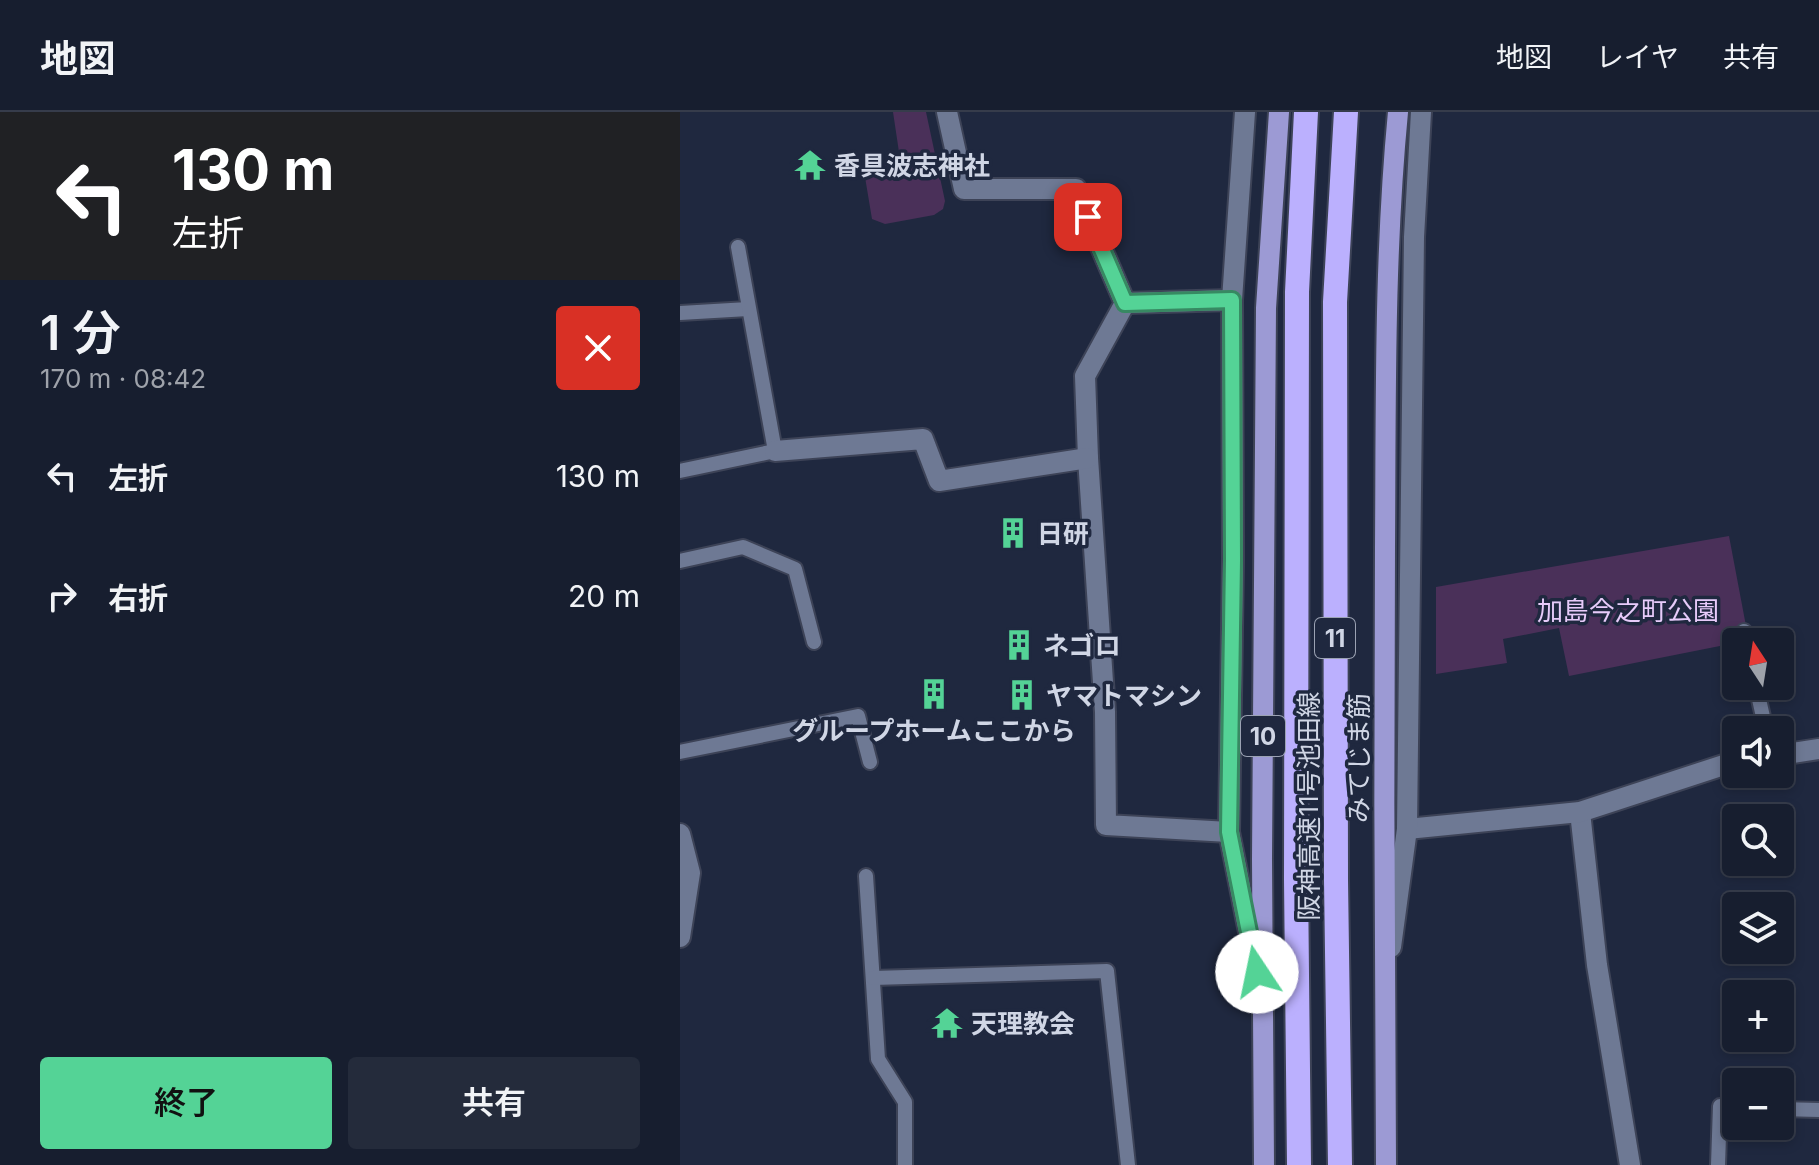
<!DOCTYPE html>
<html lang="ja">
<head>
<meta charset="utf-8">
<style>
  body { margin:0; font-family:Inter,"Noto Sans JP",sans-serif; background:#242b3b; color:#f1f3f6; height:100vh; display:flex; flex-direction:column; font-size:30px; white-space:nowrap }
  * { box-sizing:border-box; margin:0 }
  p { font-size:26px; color:#9ea2aa }
  .icon { flex:none; width:44px; height:44px; fill:none; stroke:currentColor; stroke-width:2; stroke-linecap:round; stroke-linejoin:round }
  .map { position:relative; flex:1; overflow:hidden }
  .details { display:flex; flex-direction:column; background:#171e2f; width:680px }
  .details>* { flex:none }
  .top-card { background:#202124; color:#fff; overflow:hidden }
  .needle { width:52px; rotate:348deg }
  .fabs { position:absolute; left:1042px; top:516px; display:grid; gap:16px }
  .fabs a { display:grid; place-items:center; width:72px; height:72px; border-radius:8px; background:#171e2f; box-shadow:0 4px 12px #0003,0 0 0 2px #363c4b; font-size:40px }
  .pin { position:absolute; display:grid; place-items:center; width:68px; height:68px; color:#fff; margin:-34px; border-radius:16px; box-shadow:0 4px 12px #0006 }
  .me { position:absolute; width:88px; margin:-44px; rotate:349deg; stroke-linejoin:round; filter:drop-shadow(0 0 6px #0008) }
  .turn { display:flex; align-items:center; gap:28px; height:168px; padding:0 40px; font-size:36px }
  .turn .icon { width:104px; height:104px; stroke-width:2.5 }
  .turn b { display:block; font-size:56px; line-height:68px }
  .round { display:grid; place-items:center; flex:none; width:84px; height:84px; border-radius:8px; background:#242b3b }
  .overview { display:flex; align-items:center; justify-content:space-between; height:136px; padding:0 40px }
  h1 { font-size:48px; font-weight:600; line-height:60px }
  .primary-button { display:flex; gap:16px; margin-top:auto; padding:16px 40px }
  .primary-button a { flex:1; height:92px; border-radius:8px; background:#54d396; color:#111; font-size:32px; font-weight:600; line-height:92px; text-align:center }
  .primary-button a+a { background:#242b3b; color:#f1f3f6 }
  ul { padding:0; list-style:none }
  li { display:flex; align-items:center; gap:24px; height:120px; padding:0 40px }
  li div { flex:1 }
  li b { display:block; font-size:30px }
  li em { font-style:normal }
  header { display:flex; align-items:center; gap:48px; box-sizing:border-box; height:112px; padding:0 40px; background:#171e2f; border-bottom:2px solid #363c4b }
  header strong { font-size:38px }
  nav { display:flex; gap:44px; margin-inline-start:auto; font-size:28px }
  main { display:flex; flex:1; min-height:0 }
  .map>svg:first-child { display:block }
  .green { fill:#4a3059 }
  .lines { fill:none; stroke-linecap:round; stroke-linejoin:round }
  .service-casing { stroke:#3d4357; stroke-width:18 }
  .minor-casing { stroke:#3d4357; stroke-width:24 }
  .tertiary-casing { stroke:#3d4357; stroke-width:24 }
  .primary-casing { stroke:#3d4357; stroke-width:24 }
  .motorway-casing { stroke:#3d4357; stroke-width:28 }
  .service { stroke:#6e7994; stroke-width:14 }
  .minor { stroke:#6e7994; stroke-width:20 }
  .tertiary { stroke:#6e7994; stroke-width:20 }
  .primary { stroke:#9c9ad4; stroke-width:20 }
  .motorway { stroke:#bbb0fe; stroke-width:24 }
  .route-casing { stroke:#378962; stroke-width:20 }
  .route { stroke:#54d396; stroke-width:14 }
  .labels { text-anchor:middle; dominant-baseline:central; stroke-width:7; stroke-linejoin:round; paint-order:stroke }
  .shield { fill:#1f283f; stroke:#9ba2b3; stroke-width:2 }
  .shield-label { font-size:24px; font-weight:bold; fill:#d0d6e5 }
  .poi-label { font-size:26px; font-weight:bold; fill:#d0d6e5; stroke:#1f283f; text-anchor:start }
  .park-label { font-size:26px; fill:#e7cbfa; stroke:#1f283f }
  .street-label { font-size:26px; fill:#d0d6e5; stroke:#1f283f }
</style>
</head>
<body>
<header>
<strong>地図</strong>
<nav><a>地図</a><a>レイヤ</a><a>共有</a></nav>
</header>
<main>
<section class="details">
<div class="top-card">
<div class="turn"><svg class="icon" aria-label="left" viewBox="0 0 24 24"><path d="M17 20v-9H6M10 6l-5 5 5 5"/></svg><div><b>130 m</b>左折</div></div>
</div>
<div class="overview"><div><h1>1 分</h1><p>170 m · 08:42</p></div><a class="round" style="background:#d93025;color:#fff"><svg class="icon" aria-label="close" viewBox="0 0 24 24"><path d="M6 6l12 12M18 6L6 18"/></svg></a></div>
<ul>
<li><svg class="icon" aria-label="left" viewBox="0 0 24 24"><path d="M17 20v-9H6M10 6l-5 5 5 5"/></svg><div><b>左折</b></div><em>130 m</em></li>
<li><svg class="icon" aria-label="right" viewBox="0 0 24 24"><path d="M7 20v-9h11M14 6l5 5-5 5"/></svg><div><b>右折</b></div><em>20 m</em></li>
</ul>
<div class="primary-button"><a>終了</a><a>共有</a></div>
</section>
<div class="map">
<svg width="1139" height="1053" viewBox="0 0 1139 1053">
  <rect width="100%" height="100%" fill="#1f283f"/>
  <!-- green -->
  <g class="green">
    <path d="M213,0H246L265,89L263,97L254,103L205,112L192,107L184,59L188,53L215,46L219,40Z"/>
    <path d="M1049,424L1066,514L1058,516L1060,530L889,564L879,516L823,527L827,551L756,562V475Z"/>
  </g>
  <g class="lines">
    <defs>
      <g id="service">
        <path d="M0,201L68,197"/>
        <path d="M0,359L95,339L58,135"/>
        <path d="M0,449L63,435L115,457L134,530"/>
        <path d="M1064,519L1066,530"/>
        <path d="M1076,574L1086,618"/>
        <path d="M0,640L178,604L190,650"/>
        <path d="M186,764L198,947L225,990V1053"/>
        <path d="M193,866L427,859L448,1053"/>
        <path d="M1100,997L1139,998"/>
        <path d="M1038,1053L1040,994L1056,995"/>
      </g>
      <g id="minor">
        <path d="M267,0L284,77H396L445,191L405,264L408,346L425,600L426,713L549,720"/>
        <path d="M445,191L552,188"/>
        <path d="M95,339L243,327L259,369L408,346"/>
        <path d="M1100,643L1139,637"/>
        <path d="M900,700L917,853L950,1053"/>
        <path d="M727,717L900,700L1056,649"/>
        <path d="M0,722L10,761L0,825"/>
      </g>
      <g id="tertiary">
        <path d="M565,0L552,188L553,448L549,720L578,865"/>
        <path d="M711,835L727,717L734,125L741,0"/>
      </g>
      <g id="primary">
        <path d="M584,1053L582,747L586,196L599,0"/>
        <path d="M706,1053C704,847 704,641 705,435C706,290 704,145 718,0"/>
      </g>
      <g id="motorway">
        <path d="M619,1053L616,767L617,180L626,0"/>
        <path d="M660,1053L656,768L655,190L666,0"/>
      </g>
    </defs>
    <!-- service casing -->
    <use href="#service" class="service-casing"/>
    <!-- minor casing -->
    <use href="#minor" class="minor-casing"/>
    <!-- tertiary casing -->
    <use href="#tertiary" class="tertiary-casing"/>
    <!-- primary casing -->
    <use href="#primary" class="primary-casing"/>
    <!-- motorway casing -->
    <use href="#motorway" class="motorway-casing"/>
    <!-- service -->
    <use href="#service" class="service"/>
    <!-- minor -->
    <use href="#minor" class="minor"/>
    <!-- tertiary -->
    <use href="#tertiary" class="tertiary"/>
    <!-- primary -->
    <use href="#primary" class="primary"/>
    <!-- motorway -->
    <use href="#motorway" class="motorway"/>
  </g>
  <g class="lines">
    <defs>
      <path id="route" d="M408,105L445,191L552,188L553,448L549,720L577,860"/>
    </defs>
    <!-- route casing -->
    <use href="#route" class="route-casing"/>
    <!-- route -->
    <use href="#route" class="route"/>
  </g>
  <!-- icons -->
  <defs>
    <symbol id="temple-bare" viewBox="-9 -9 18 18"><path d="M0-6L5-2H3V0L6.5 2.5H4V6H1.5V3h-3V6H-4V2.5H-6.5L-3 0V-2H-5Z" fill="#54d396" stroke="#1f283f" stroke-width="2.5" paint-order="stroke"/></symbol>
    <symbol id="building-bare" viewBox="-9 -9 18 18"><path d="M-4-6H4V6H1V3H-1V6H-4ZM-2.5-4.3h1.7v1.8h-1.7ZM.8-4.3h1.7v1.8H.8ZM-2.5-1h1.7V.8h-1.7ZM.8-1h1.7V.8H.8Z" fill="#54d396" stroke="#1f283f" stroke-width="2.5" paint-order="stroke"/></symbol>
  </defs>
  <g fill-rule="evenodd">
    <use href="#temple-bare" x="108" y="31" width="44" height="44"/>
    <use href="#building-bare" x="311" y="399" width="44" height="44"/>
    <use href="#building-bare" x="317" y="511" width="44" height="44"/>
    <use href="#building-bare" x="232" y="560" width="44" height="44"/>
    <use href="#building-bare" x="320" y="561" width="44" height="44"/>
    <use href="#temple-bare" x="245" y="889" width="44" height="44"/>
  </g>
  <g class="labels">
    <!-- shield labels -->
    <g class="shield">
      <rect x="635" y="506" width="40" height="40" rx="6"/>
      <rect x="561" y="604" width="44" height="40" rx="6"/>
    </g>
    <g class="shield-label">
      <text x="655" y="526">11</text>
      <text x="583" y="624">10</text>
    </g>
    <!-- poi labels -->
    <g class="poi-label">
      <text x="154" y="53">香具波志神社</text>
      <text x="357" y="421">日研</text>
      <text x="363" y="533">ネゴロ</text>
      <text x="366" y="583">ヤマトマシン</text>
      <text x="254" y="618" text-anchor="middle">グループホームここから</text>
      <text x="291" y="911">天理教会</text>
    </g>
    <!-- park labels -->
    <g class="park-label">
      <text x="948" y="498">加島今之町公園</text>
    </g>
    <!-- street labels -->
    <g class="street-label">
      <text transform="translate(678 646) rotate(-90)">みてじま筋</text>
      <text transform="translate(628 694) rotate(-90)">阪神高速11号池田線</text>
    </g>
  </g>
</svg>
<div class="fabs">
<a><svg class="needle" viewBox="-14 -14 28 28"><path d="M0-13l5 13h-10z" fill="#e53935"/><path d="M0 13l5-13h-10z" fill="#9ea2aa"/></svg></a>
<a><svg class="icon" aria-label="sound" viewBox="0 0 24 24"><path d="M4 9h4l5-4v14l-5-4H4zM17 9q2 3 0 6"/></svg></a>
<a><svg class="icon" aria-label="search" viewBox="0 0 24 24"><circle cx="10" cy="10" r="6"/><path d="M15 15l6 6"/></svg></a>
<a><svg class="icon" aria-label="layers" viewBox="0 0 24 24"><path d="M12 4l9 5-9 5-9-5zM3 14l9 5 9-5"/></svg></a>
<a>+</a>
<a>−</a>
</div>
<div class="pin" style="left:408px;top:105px;background:#d93025"><svg class="icon" aria-label="arrive" viewBox="0 0 24 24"><path d="M6 21V4h12l-3 4 3 4H6"/></svg></div>
<svg class="me" style="left:577px;top:860px" viewBox="-20 -20 40 40"><circle r="19" fill="#fff"/><path d="M0-13L10 11 0 6-10 11z" fill="#54d396"/></svg>
</div>
</main>
</body>
</html>
